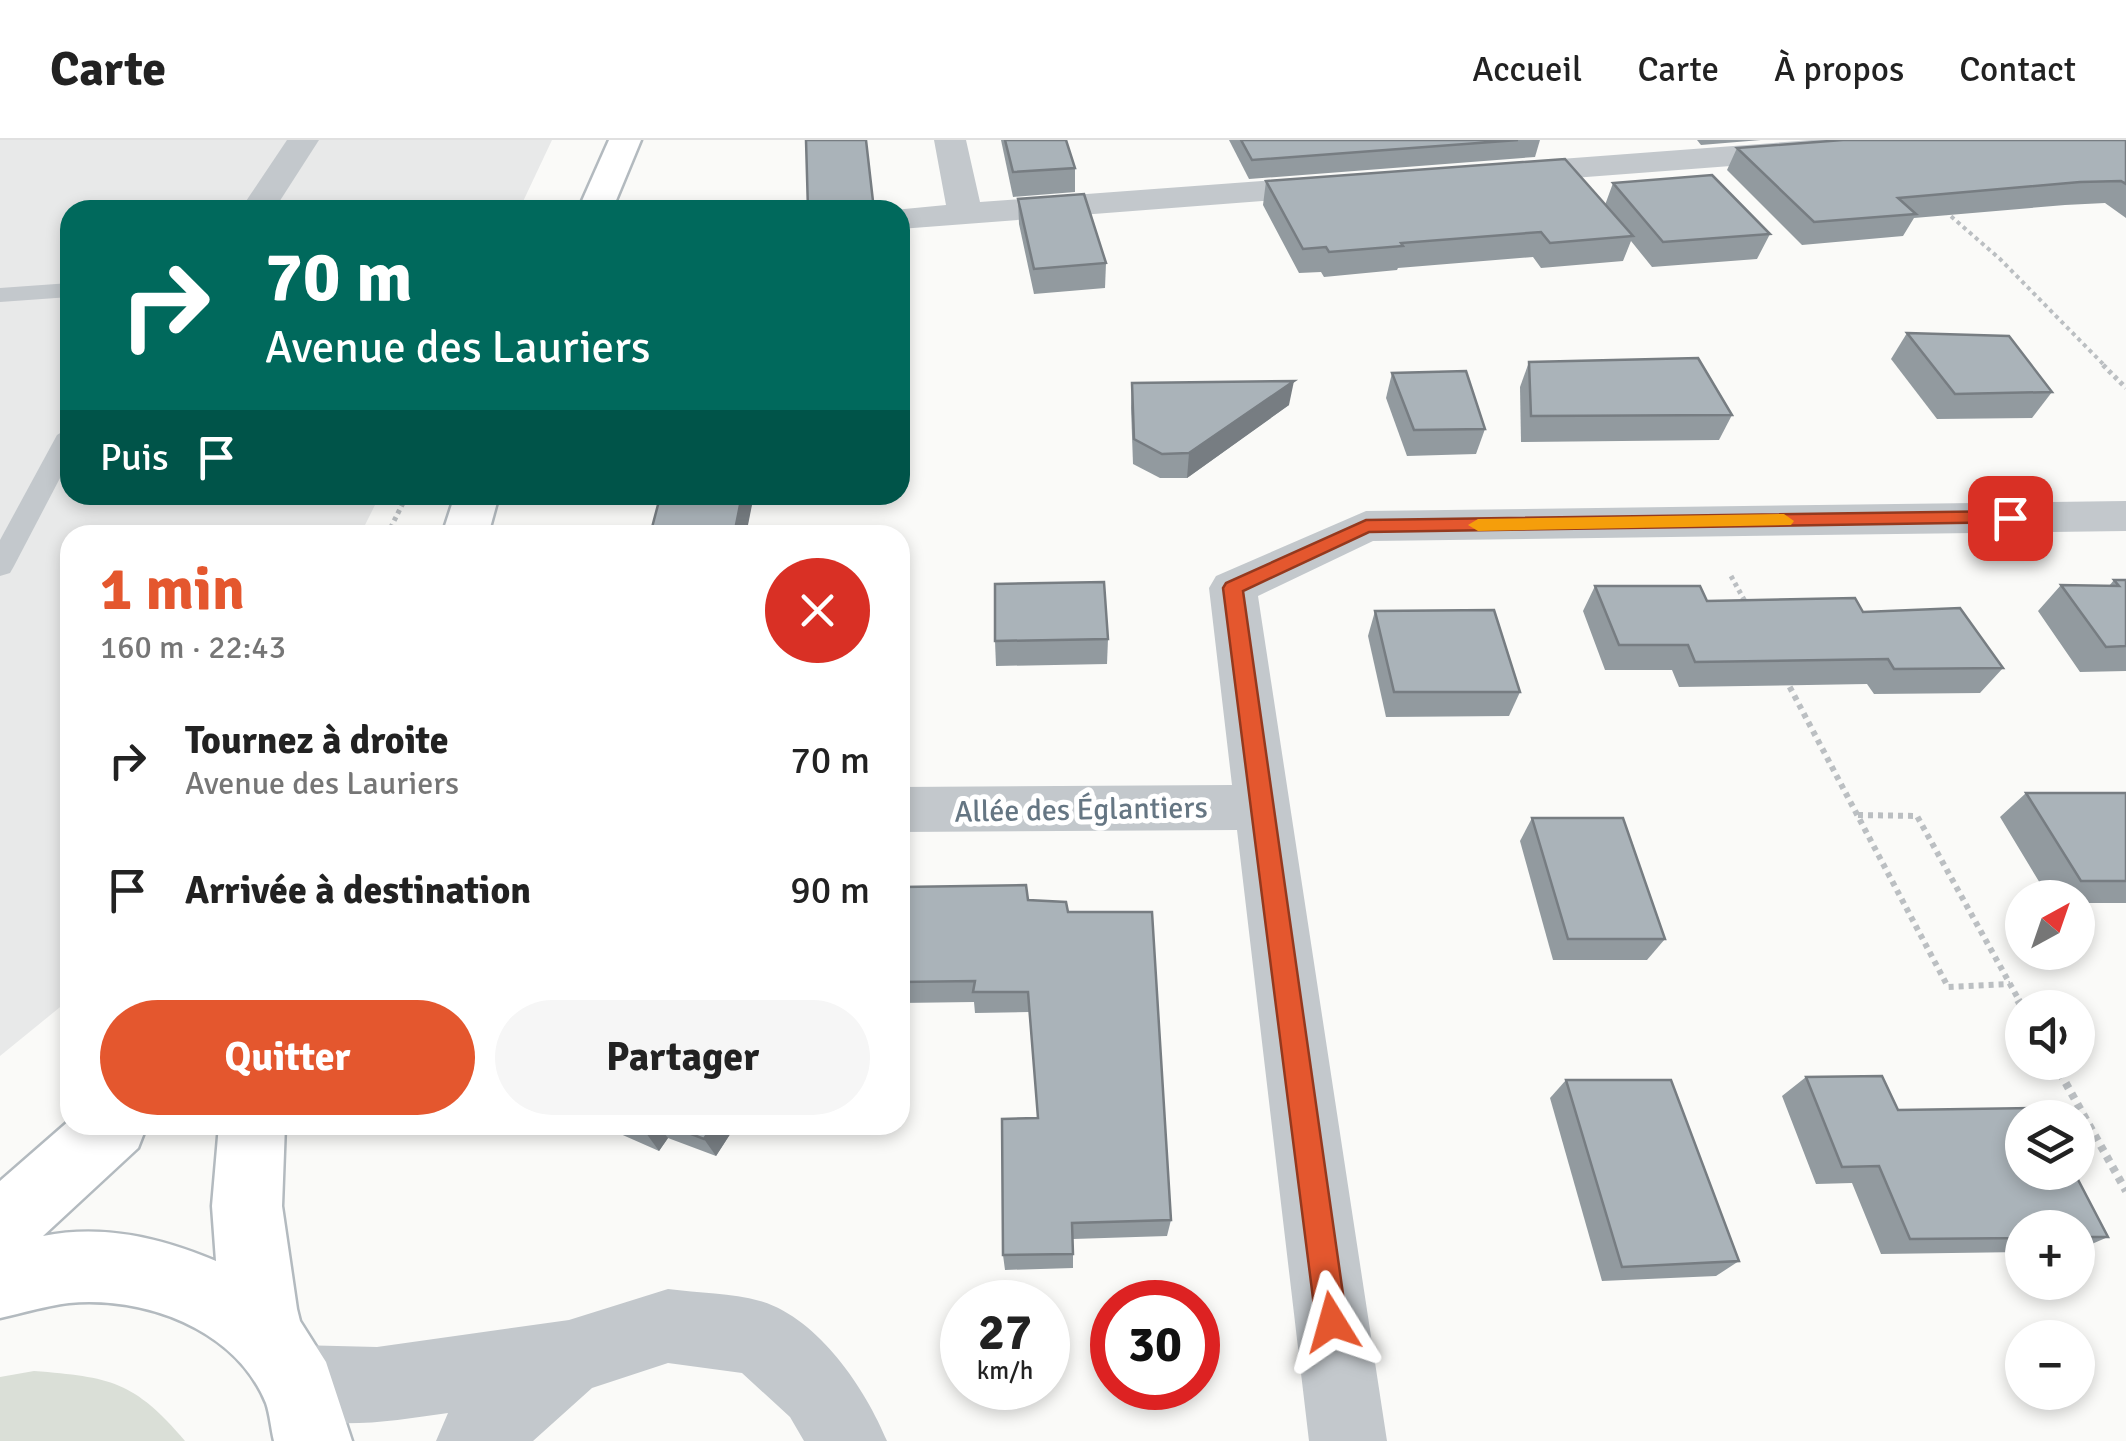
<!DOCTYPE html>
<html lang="fr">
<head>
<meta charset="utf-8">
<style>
  body { margin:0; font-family:Signika,sans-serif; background:#f6f6f6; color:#222; height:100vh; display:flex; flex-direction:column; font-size:38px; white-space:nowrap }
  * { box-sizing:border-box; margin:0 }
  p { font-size:32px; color:#767676 }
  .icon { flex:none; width:55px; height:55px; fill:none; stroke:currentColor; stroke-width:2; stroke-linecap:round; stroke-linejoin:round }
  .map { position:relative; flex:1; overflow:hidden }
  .drawer { position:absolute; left:60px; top:385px; width:850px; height:610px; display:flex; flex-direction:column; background:#fff; border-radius:30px; box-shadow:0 5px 15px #0003 }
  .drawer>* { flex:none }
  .guide { position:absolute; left:60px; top:60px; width:850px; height:305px; border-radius:30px; box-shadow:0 5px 15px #0003; background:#00695c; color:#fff; overflow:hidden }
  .needle { width:65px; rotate:40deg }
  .buttons { position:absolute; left:2005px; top:740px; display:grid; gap:20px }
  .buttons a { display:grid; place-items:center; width:90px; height:90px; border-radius:50%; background:#fff; box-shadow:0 5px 15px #0003; font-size:50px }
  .speed { position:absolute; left:940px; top:1140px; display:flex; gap:20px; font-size:50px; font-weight:700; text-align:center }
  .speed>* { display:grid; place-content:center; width:130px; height:130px; border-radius:50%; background:#fff; box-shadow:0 5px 15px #0003; line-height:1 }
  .speed small { font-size:25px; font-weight:400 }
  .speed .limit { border:15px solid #d22; background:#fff; color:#111 }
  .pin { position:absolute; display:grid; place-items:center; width:85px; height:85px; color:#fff; margin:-42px; border-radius:20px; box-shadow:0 5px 15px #0006 }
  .me { position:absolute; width:110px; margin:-55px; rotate:352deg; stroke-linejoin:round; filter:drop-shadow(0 0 8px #0008) }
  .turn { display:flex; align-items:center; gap:35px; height:210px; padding:0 40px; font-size:45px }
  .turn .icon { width:130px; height:130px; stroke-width:2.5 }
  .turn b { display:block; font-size:70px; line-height:85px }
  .then { display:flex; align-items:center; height:95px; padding:0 40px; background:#0003; gap:20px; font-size:38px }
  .round { display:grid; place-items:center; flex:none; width:105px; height:105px; border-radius:52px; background:#f6f6f6 }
  .headline { display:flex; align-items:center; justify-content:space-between; height:170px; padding:0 40px }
  h1 { font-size:60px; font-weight:700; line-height:75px; color:#e4572e }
  .primary-button { display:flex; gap:20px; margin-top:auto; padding:20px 40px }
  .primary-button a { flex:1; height:115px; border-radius:60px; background:#e4572e; color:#fff; font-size:40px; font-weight:700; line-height:115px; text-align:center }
  .primary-button a+a { background:#f6f6f6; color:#222 }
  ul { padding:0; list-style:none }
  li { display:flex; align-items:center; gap:30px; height:130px; padding:0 40px }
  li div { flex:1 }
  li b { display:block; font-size:38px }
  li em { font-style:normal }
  header { display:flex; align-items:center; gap:60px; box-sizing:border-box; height:140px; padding:0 50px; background:#fff; border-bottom:2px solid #e0e0e0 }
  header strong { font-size:48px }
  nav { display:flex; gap:55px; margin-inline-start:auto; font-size:35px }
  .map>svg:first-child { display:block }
  .built { fill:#e8e9e9 }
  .green { fill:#dadfd7 }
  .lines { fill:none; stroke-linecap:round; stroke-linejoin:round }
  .secondary-casing { stroke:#b3babf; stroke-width:5 }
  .path-far3 { stroke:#bbbfc2; stroke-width:4; stroke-dasharray:4 4; stroke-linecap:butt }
  .path-far2 { stroke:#bbbfc2; stroke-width:5; stroke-dasharray:4 4; stroke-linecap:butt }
  .path-far1 { stroke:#bbbfc2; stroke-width:6; stroke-dasharray:5 5; stroke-linecap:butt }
  .path { stroke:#bbbfc2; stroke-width:8; stroke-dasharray:6 6; stroke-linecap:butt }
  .lane { fill:#c3c8cc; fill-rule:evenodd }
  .street { fill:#c3c8cc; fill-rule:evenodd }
  .secondary { fill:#fff; fill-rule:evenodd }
  .wall { fill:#929a9f }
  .shaded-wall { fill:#777d82 }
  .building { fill:#aab3b9; stroke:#777d82; stroke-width:2.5 }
  .route { fill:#e4572e; stroke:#94391e; stroke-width:2.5 }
  .slow { fill:#f59e0b }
  .labels { text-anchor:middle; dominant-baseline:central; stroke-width:10; stroke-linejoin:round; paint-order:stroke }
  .street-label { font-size:30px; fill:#657683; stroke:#fff }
</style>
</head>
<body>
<header>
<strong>Carte</strong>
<nav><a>Accueil</a><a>Carte</a><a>À propos</a><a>Contact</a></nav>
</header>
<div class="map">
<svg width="2126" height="1301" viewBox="0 0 2126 1301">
  <rect width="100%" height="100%" fill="#fafaf8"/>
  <!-- built -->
  <path class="built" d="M0,0H552L519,70H70V355H380L360,395H70V859L0,916Z"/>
  <!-- green -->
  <path class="green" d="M34,1231C110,1237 134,1241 185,1301H0V1237Z"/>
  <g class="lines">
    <defs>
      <g id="secondary">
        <path d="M609,0H641L612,70H578Z"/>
        <path d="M455,355H499L488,395H442Z"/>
        <path d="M70,980V985H147L138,1008L43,1096C104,1084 161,1098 216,1121L212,1066L219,985H285L282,1066L297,1169L300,1181L326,1222L352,1301H274C271,1289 270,1274 266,1263C235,1188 143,1156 69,1163C45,1166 23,1173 0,1178V1041Z"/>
      </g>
    </defs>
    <!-- secondary casing -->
    <use href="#secondary" class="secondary-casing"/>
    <!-- path-far3 -->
    <path class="path-far3" d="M1945,71L2000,119L2106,227"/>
    <!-- path-far2 -->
    <g class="path-far2">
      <path d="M2103,225L2126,248"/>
      <path d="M387,395L407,355"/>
      <path d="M1731,436L1747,465"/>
    </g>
    <!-- path-far1 -->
    <g class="path-far1">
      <path d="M1785,538L1948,847L2010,844"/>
      <path d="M1858,675L1917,676L2020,862"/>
    </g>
    <!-- path -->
    <g class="path">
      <path d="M2018,860L2023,868"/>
      <path d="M2054,922L2126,1051"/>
    </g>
    <!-- lane -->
    <g class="lane">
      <path d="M70,143V157L0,162V148Z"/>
      <path d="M70,287V319L14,426L10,433L0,436V400L57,295Z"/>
    </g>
    <!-- street -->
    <g class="street">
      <path d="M287,0H319L274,70H240Z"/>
      <path d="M934,0H966L980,62L1341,35L1353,38L1358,45L1353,52L1341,55L900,89V70H894L946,65Z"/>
      <path d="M1812,0H1955L1950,7L1939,10L1496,44L1484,41L1479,34L1484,27L1496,24Z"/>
      <path d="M2126,361V391L1373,401L1258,456L1387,1301H1309L1237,690L900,692V647L1232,645L1209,448L1216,436L1366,371Z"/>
      <path d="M668,1149C698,1153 732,1153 760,1161C818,1178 865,1248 887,1301H804L790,1277L742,1233L668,1223L592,1248L533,1301H436L448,1273C390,1281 326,1293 270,1270L259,1243L270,1216L297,1205L377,1207L569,1180Z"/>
    </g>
    <!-- secondary -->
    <use href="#secondary" class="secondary"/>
  </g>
  <!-- wall -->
  <g class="wall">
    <path d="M1001,0H1066L1075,28V52L1013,57Z"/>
    <path d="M1229,0H1540L1535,17L1249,39Z"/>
    <path d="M1697,0H1761L1701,5Z"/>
    <path d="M2126,0V78L2105,63L2065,65L1914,78L1903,96L1802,105L1727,30L1737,8Z"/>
    <path d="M1266,41L1605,65L1613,43L1770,94L1757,119L1652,127L1631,101L1623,121L1541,128L1533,117L1398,128L1397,130L1324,137L1321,132L1299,133L1263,65Z"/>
    <path d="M1018,59L1106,123L1105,148L1034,154L1019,84Z"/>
    <path d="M1907,193L2052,252L2032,278L1937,279L1891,219Z"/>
    <path d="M1529,222L1732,275L1719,300L1521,302L1520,247Z"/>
    <path d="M1392,233L1485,289L1476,314L1407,316L1386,258Z"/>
    <path d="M1132,243L1289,265L1187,338H1160L1133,324L1131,268Z"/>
    <path d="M2114,440H2126V531L2080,532L2038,471L2061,445L2109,446Z"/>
    <path d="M1595,446L1707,461L1863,472L2003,528L1980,553L1874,554L1867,544L1679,547L1672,530H1605L1583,471Z"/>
    <path d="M1375,471L1520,552L1509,576L1386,577L1368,496Z"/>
    <path d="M1108,499L1107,524L996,526L995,501Z"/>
    <path d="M2026,653H2126V763H2078V758H2049L2000,677Z"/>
    <path d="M1532,678L1665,799L1647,820H1553L1520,701Z"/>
    <path d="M1028,760L1068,772L1171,1080L1167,1096L1073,1099V1128L1005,1130L1003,1115L1038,978L1029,872L975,873L974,862L900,863V768Z"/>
    <path d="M1806,937L1898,970L2108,1097L2078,1110V1088H2022V1112L1881,1114L1852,1043L1816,1044L1782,956Z"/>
    <path d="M1566,940L1739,1121L1716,1136L1602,1141L1550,958Z"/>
    <path d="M600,985H736L716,1016L668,998L659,1011Z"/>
  </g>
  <!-- shaded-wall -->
  <g class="shaded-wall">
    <path d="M1294,241L1289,265L1187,338L1189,313Z"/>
    <path d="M742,355H754L746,395H734Z"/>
    <path d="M651,985H658L668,998L659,1011L646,993Z"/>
    <path d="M713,985H736L716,1016L704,999Z"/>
  </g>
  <!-- building -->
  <g class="building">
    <path d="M806,0H866L874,70H808Z"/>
    <path d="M1005,0H1066L1075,28L1013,32Z"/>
    <path d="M1241,0H1518L1252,20Z"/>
    <path d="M1843,0H2126V44L2121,41L2080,42L1898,58L1916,74L1814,82L1737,8Z"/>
    <path d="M1565,19L1633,96L1550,103L1541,92L1401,103L1403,106L1329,112L1326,107L1303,109L1266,41Z"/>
    <path d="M1712,35L1770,94L1663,102L1613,43Z"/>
    <path d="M1084,54L1106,123L1034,129L1018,59Z"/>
    <path d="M1907,193L2009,196L2052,252L1955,254Z"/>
    <path d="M1698,218L1732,275L1531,276L1529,222Z"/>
    <path d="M1466,231L1485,289L1414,290L1392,233Z"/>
    <path d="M1294,241L1189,313L1162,314L1134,299L1132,243Z"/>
    <path d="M654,355H742L734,395H650L659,361H653Z"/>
    <path d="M2114,440H2126V506L2106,507L2061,445L2119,446Z"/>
    <path d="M1104,442L1108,499L995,501V444Z"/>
    <path d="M1595,446H1700L1707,461L1855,458L1863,472L1960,468L2003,528L1894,529L1888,519L1695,522L1688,505H1619Z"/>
    <path d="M1494,470L1520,552H1394L1375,471Z"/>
    <path d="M2026,653H2126V741H2081Z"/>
    <path d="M1532,678H1623L1665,799H1568Z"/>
    <path d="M1026,745L1028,760L1066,762L1068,772H1152L1171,1080L1072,1083L1073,1114L1003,1115L1002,979L1038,978L1028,852H973L975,841L900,842V768L902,747Z"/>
    <path d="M1882,936L1898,970L2039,968L2044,978H2022V1032H2074L2108,1097H2078V1088H2022V1098L1910,1099L1879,1026L1842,1027L1806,937Z"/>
    <path d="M1566,940H1671L1739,1121L1622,1127Z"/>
    <path d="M627,985H651L646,993Z"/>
    <path d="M668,985H713L704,999Z"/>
  </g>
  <!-- route -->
  <path class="route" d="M2010,371L2017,373V382L1369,392L1243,451L1347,1182L1343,1193L1332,1198L1321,1193L1316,1182L1223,448L1226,443L1366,380Z"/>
  <!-- slow -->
  <path class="slow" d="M1784,374L1794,381L1791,385L1478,391L1468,385L1478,379Z"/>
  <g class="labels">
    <!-- street labels -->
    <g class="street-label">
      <text transform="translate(1081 670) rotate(-1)">Allée des Églantiers</text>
    </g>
  </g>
</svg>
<div class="buttons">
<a><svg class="needle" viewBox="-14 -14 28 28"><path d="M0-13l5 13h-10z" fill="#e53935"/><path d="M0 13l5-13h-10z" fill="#767676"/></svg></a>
<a><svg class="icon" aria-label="sound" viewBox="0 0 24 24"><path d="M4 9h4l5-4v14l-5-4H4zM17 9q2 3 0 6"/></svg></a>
<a><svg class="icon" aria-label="layers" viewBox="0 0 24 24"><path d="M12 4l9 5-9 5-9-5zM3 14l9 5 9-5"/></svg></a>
<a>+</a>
<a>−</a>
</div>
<div class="speed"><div>27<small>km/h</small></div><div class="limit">30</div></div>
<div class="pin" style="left:2010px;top:378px;background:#d93025"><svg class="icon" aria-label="arrive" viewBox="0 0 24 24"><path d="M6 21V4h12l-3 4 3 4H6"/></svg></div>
<svg class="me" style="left:1332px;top:1182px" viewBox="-20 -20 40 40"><path d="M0-17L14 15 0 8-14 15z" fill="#e4572e" stroke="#fff" stroke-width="4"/></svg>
<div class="guide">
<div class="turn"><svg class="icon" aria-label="right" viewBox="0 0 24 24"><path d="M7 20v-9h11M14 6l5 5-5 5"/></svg><div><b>70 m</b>Avenue des Lauriers</div></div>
<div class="then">Puis<svg class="icon" aria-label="arrive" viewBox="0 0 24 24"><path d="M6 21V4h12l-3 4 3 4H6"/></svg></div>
</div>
<section class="drawer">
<div class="headline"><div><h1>1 min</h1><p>160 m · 22:43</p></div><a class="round" style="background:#d93025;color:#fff"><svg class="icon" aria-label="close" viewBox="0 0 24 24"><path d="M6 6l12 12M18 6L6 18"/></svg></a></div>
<ul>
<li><svg class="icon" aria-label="right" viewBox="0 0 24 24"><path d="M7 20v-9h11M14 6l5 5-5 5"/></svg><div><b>Tournez à droite</b><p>Avenue des Lauriers</p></div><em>70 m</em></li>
<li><svg class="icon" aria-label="arrive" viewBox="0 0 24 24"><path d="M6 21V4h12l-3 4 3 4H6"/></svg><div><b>Arrivée à destination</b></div><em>90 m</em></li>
</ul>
<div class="primary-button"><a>Quitter</a><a>Partager</a></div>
</section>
</div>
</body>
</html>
